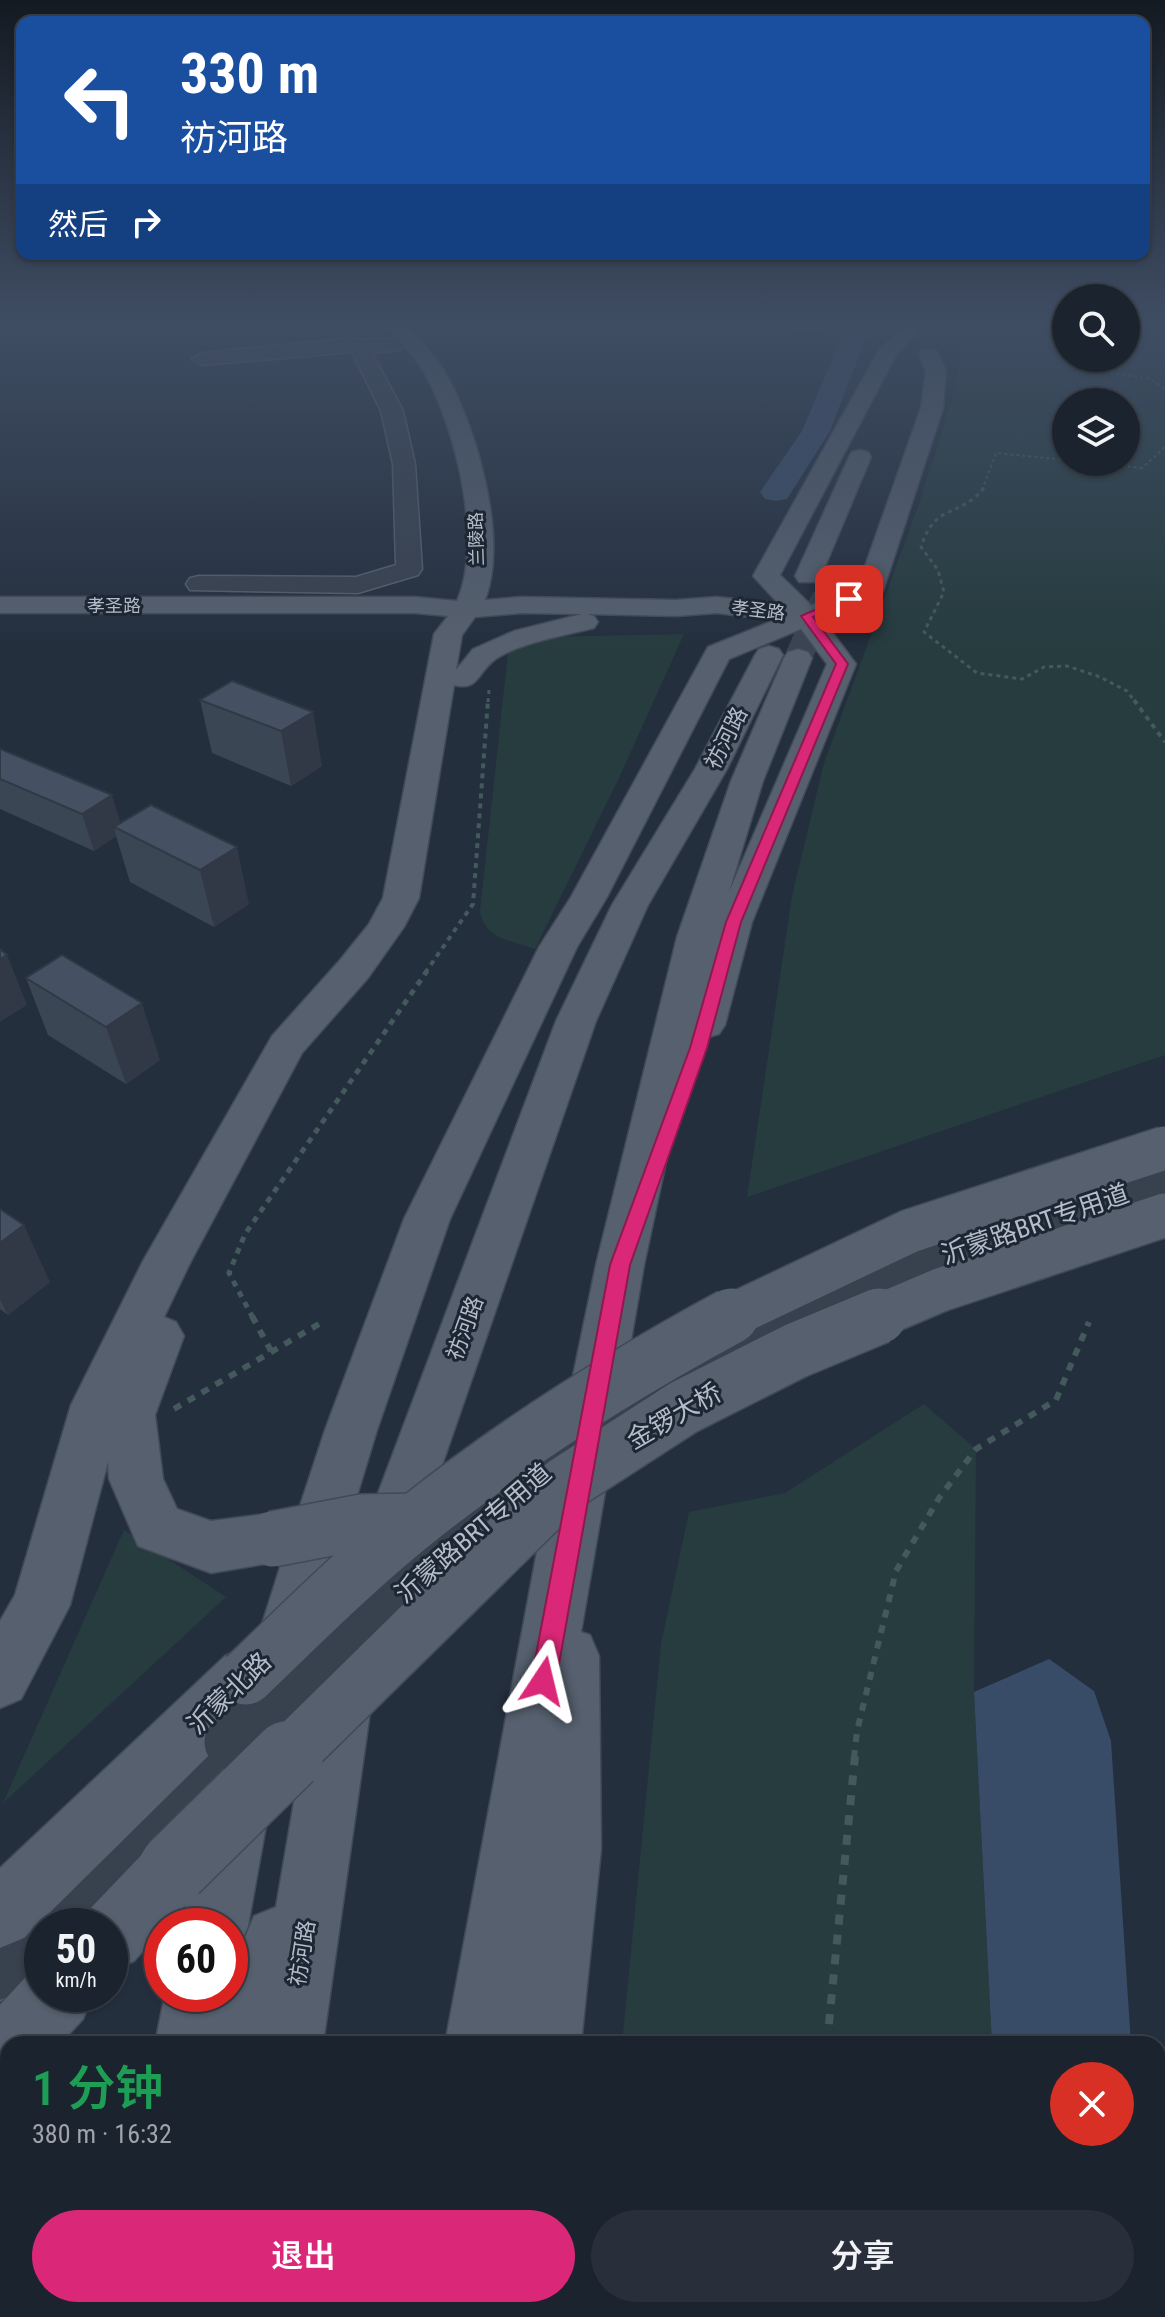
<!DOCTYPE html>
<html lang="zh">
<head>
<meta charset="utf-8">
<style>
  body { margin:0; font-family:"Roboto Condensed","Noto Sans SC",sans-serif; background:#282f3a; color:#f1f3f6; height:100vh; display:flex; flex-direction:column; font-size:30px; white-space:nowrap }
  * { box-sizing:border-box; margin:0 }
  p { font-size:26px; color:#a0a4aa }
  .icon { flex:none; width:44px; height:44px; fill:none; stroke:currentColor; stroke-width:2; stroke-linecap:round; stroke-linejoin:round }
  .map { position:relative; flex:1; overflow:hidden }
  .panel { position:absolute; left:0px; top:2036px; width:1166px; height:282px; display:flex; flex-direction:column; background:#1b232e; border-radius:24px 24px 0 0; box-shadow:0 2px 6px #0004,0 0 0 2px #39404a }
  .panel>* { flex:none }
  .top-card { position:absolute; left:16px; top:16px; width:1134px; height:244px; border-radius:16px; box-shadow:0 2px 6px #0004,0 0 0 2px #39404a; background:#1a4fa0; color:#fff; overflow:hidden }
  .tools { position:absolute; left:1052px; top:284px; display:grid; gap:16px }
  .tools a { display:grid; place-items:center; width:88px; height:88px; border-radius:50%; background:#1b232e; box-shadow:0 2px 6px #0004,0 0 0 2px #39404a; font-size:40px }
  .speed { position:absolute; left:24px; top:1908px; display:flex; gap:16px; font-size:40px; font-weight:700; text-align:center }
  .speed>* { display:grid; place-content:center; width:104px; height:104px; border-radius:50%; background:#1b232e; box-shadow:0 2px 6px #0004,0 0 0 2px #39404a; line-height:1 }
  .speed small { font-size:20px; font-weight:400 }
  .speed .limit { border:12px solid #d22; background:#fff; color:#111 }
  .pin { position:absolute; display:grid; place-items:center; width:68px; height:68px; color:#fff; margin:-34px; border-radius:16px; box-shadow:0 4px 12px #0006 }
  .me { position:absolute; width:88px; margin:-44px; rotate:10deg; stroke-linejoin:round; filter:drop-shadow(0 0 6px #0008) }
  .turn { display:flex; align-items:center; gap:28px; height:168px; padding:0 32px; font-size:36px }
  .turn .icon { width:104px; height:104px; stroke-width:2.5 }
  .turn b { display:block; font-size:56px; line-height:68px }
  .then { display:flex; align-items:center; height:76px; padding:0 32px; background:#0003; gap:16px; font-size:30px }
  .round { display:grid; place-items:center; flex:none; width:84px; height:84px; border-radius:42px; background:#282f3a }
  .headline { display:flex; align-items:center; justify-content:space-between; height:136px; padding:0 32px }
  h1 { font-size:48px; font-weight:600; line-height:60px; color:#1e9e55 }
  .button { display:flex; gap:16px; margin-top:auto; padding:16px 32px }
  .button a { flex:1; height:92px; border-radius:48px; background:#db2777; color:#fff; font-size:32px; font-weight:600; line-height:92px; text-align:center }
  .button a+a { background:#282f3a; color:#f1f3f6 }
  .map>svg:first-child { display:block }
  .green { fill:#263c3f; fill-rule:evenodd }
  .water { fill:#394c67 }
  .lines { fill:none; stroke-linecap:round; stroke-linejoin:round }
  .river { fill:#394c67; fill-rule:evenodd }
  .major-tunnel { stroke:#3a4453; stroke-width:27; stroke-dasharray:27 13; stroke-linecap:butt }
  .minor-casing { stroke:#565f6c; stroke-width:3 }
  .major-casing { stroke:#414a57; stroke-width:3 }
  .path-far5 { stroke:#44595c; stroke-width:2; stroke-dasharray:3 3; stroke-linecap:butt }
  .path-far4 { stroke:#44595c; stroke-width:3; stroke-dasharray:4 4; stroke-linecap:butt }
  .path-far3 { stroke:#44595c; stroke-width:4; stroke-dasharray:5 5; stroke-linecap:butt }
  .path-far2 { stroke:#44595c; stroke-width:5; stroke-dasharray:6 6; stroke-linecap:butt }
  .path-far1 { stroke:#44595c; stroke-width:6; stroke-dasharray:8 8; stroke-linecap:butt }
  .path { stroke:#44595c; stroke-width:8; stroke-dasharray:10 10; stroke-linecap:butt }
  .minor { fill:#38414e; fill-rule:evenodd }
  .major { fill:#56606e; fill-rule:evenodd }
  .minor-bridge-far1-casing { stroke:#565f6c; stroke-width:46; stroke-linecap:butt }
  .minor-bridge-casing { stroke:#565f6c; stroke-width:58; stroke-linecap:butt }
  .major-bridge-far2-casing { stroke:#414a57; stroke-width:46; stroke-linecap:butt }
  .major-bridge-far1-casing { stroke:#414a57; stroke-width:58; stroke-linecap:butt }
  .major-bridge-casing { stroke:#414a57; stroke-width:73; stroke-linecap:butt }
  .minor-bridge-far1 { stroke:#38414e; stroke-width:43 }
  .minor-bridge { stroke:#38414e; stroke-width:55 }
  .major-bridge-far2 { stroke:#56606e; stroke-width:43 }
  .major-bridge-far1 { stroke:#56606e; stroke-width:55 }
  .major-bridge { stroke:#56606e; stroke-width:70 }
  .wall { fill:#3b4654 }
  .shaded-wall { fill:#303945 }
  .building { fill:#455162; stroke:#303945; stroke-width:2 }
  .route { fill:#db2777; stroke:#8e194d; stroke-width:2 }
  .labels { text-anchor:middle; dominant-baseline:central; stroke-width:6; stroke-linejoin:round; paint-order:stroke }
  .far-street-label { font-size:18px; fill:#b4bcc9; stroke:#1d2633 }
  .street-label { font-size:22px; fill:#b4bcc9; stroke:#1d2633 }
  .near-street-label { font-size:26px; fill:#b4bcc9; stroke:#1d2633 }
</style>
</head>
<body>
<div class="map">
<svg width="1165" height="2317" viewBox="0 0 1165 2317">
  <rect width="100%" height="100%" fill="#242f3e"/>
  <!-- green -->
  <g class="green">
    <path d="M966,322H1066V358H1126V322H1154L1165,339V1055L747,1197L792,896L824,763L919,504L954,393ZM1066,402H1126V462H1066Z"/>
    <path d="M684,634L619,778L535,949C512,941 485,939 480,912L508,652L543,637Z"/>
    <path d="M924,1404L976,1449L974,1692L992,2044H622L661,1644L689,1512L785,1493Z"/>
    <path d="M124,1530L226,1597L3,1803Z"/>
    <path d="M8,2228V2310H164L162,2317H0V2236Z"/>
    <path d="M596,2310H1005L1006,2317H595Z"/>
  </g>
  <!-- water -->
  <g class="water">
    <path d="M1049,1659L1094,1691L1111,1741L1131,2044H992L974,1692Z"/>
    <path d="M1158,2241L1165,2317H1006L1005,2310H1158Z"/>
  </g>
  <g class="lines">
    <!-- river -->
    <path class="river" d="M848,322H872L830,431L787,499L776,501L765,499L760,492L802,431Z"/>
    <!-- major-tunnel -->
    <path class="major-tunnel" d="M798,658L835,576"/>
    <defs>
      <g id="minor">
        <path d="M790,322H844L840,332L796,331Z"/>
        <path d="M350,338C367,343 399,334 409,344L399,350L372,353L403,411L415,464L422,569L418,575L358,593L190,590L186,584L190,578L199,576L356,577L396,565L393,464L381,411L352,352L202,365L192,359L202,353Z"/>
        <path d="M232,1711L254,1720L263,1742L254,1764L89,1926H42V1973L24,1990L0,2000V1919L210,1720Z"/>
      </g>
      <g id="major">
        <path d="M384,322H403C417,337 432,352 443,369C476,424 509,538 485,600L521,597L676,600L717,597L779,604L753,576L879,350L904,326L911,324L920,330L897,353L780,575L811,605L858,586L921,408L926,371L919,354L922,350H936L946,371L943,408L883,591L879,597L823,620L856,664L752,922L725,1025L719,1034L705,1038L693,1035L644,1265L581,1632L590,1635L599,1656L601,1849L581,2044H445L541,1530L596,1265L677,937L731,781L784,658L788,652L798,649L808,652L812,658L763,781L729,892L827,664L801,629L729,659L607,897L577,947L450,1219L377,1430L307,1660L286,1669L270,1662L276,1677L267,1698L24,1938L0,1948V1868L225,1656L246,1647L263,1654L257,1640L282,1561L211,1573L138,1546L109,1479L108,1462L70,1605L21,1699L0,1708V1621L15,1595L71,1405L143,1261L272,1036L340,960L369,924L383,898L434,634L448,616L415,613H0V597H415L457,601C484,540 455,425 423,370C412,352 396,339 384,322ZM521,613L582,614L514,631L473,649L456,670L462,635L475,617ZM717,613L775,620L708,647L571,897L539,947L404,1219L325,1430L294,1524L273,1513L211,1521L177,1509L163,1479L155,1415L184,1336L176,1322L164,1317L190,1263L302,1053L368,978L404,927L419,898L454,685C477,691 477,675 492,662C513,644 567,635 594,628L598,622L594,616L587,614L676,616Z"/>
        <path d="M860,450L868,452L871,457L821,576L817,582H799L795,576L849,457L852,452Z"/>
        <path d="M769,646L779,649L783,655L727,769L648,905L596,1021L413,1549L405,1567L385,1575L365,1567L357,1549L556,1021L612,905L695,769L755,655L759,649Z"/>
        <path d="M343,1661L364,1670L373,1691L323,2044H155L165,1994H230V1983L232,1987L244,1940L254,1916L276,1907L313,1691L322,1670Z"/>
        <path d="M237,1777L260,1786L269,1809L248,1926L238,1950L230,1953V1926H180L185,1905L166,1926H162V1930L134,1961L110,1971V1926H81L86,1913L151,1845L174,1835L197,1845L205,1809L214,1786Z"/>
        <path d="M42,1966V1994H93L83,2019L60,2044H8V2078L0,2075V2005L33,1969Z"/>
        <path d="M98,2310H282L280,2317H96Z"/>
        <path d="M393,2310H473L472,2317H392Z"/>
        <path d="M476,2310H556L555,2317H475Z"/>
      </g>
    </defs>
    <!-- minor casing -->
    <use href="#minor" class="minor-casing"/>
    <!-- major casing -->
    <use href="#major" class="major-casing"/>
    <!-- path-far5 -->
    <g class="path-far5">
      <path d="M1038,322L1066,348"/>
      <path d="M855,325L881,328"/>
      <path d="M1078,358L1101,371L1150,379L1165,389"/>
      <path d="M1086,462L1142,468L1165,447"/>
      <path d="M982,490L996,453L1066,460"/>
    </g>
    <!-- path-far4 -->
    <g class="path-far4">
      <path d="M984,488C960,518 935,502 921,547L938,570L944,592L924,632L977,673L1022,679L1044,667L1067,666L1100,677L1127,691L1135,702"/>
      <path d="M488,702L489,690"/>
    </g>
    <!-- path-far3 -->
    <g class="path-far3">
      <path d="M1134,700L1165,742"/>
      <path d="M425,973L473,904L488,700"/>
    </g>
    <!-- path-far2 -->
    <path class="path-far2" d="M253,1318L229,1273L245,1234L427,971"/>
    <!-- path-far1 -->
    <g class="path-far1">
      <path d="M252,1316L271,1351"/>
      <path d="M174,1409L324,1321"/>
      <path d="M854,1758L857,1731L896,1571L939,1498L976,1449L1056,1400L1089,1322"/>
    </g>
    <!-- path -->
    <g class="path">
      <path d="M827,2044L855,1756"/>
      <path d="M819,2310V2317"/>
    </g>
    <!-- minor -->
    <use href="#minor" class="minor"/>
    <!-- major -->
    <use href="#major" class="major"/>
    <defs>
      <path id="minor-bridge-far1" d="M793,1318C912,1259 1039,1222 1165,1181"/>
      <path id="minor-bridge" d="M232,1742L601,1422L679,1375L797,1316"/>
      <g id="major-bridge-far2">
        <path d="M727,1318L910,1231L1165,1148"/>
        <path d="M874,1318L940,1290L1165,1215"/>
      </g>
      <g id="major-bridge-far1">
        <path d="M273,1539L362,1522L416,1521"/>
        <path d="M246,1677C301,1624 356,1569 416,1521C515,1442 620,1376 731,1316"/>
        <path d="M286,1758L565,1484L684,1407L795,1351L879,1316"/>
      </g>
      <path id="major-bridge" d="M174,1868L288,1756"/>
    </defs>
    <!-- minor-bridge-far1 casing -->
    <use href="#minor-bridge-far1" class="minor-bridge-far1-casing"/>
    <!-- minor-bridge casing -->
    <use href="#minor-bridge" class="minor-bridge-casing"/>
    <!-- major-bridge-far2 casing -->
    <use href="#major-bridge-far2" class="major-bridge-far2-casing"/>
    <!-- major-bridge-far1 casing -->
    <use href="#major-bridge-far1" class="major-bridge-far1-casing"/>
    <!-- major-bridge casing -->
    <use href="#major-bridge" class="major-bridge-casing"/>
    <!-- minor-bridge-far1 -->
    <use href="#minor-bridge-far1" class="minor-bridge-far1"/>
    <!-- minor-bridge -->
    <use href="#minor-bridge" class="minor-bridge"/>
    <!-- major-bridge-far2 -->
    <use href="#major-bridge-far2" class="major-bridge-far2"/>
    <!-- major-bridge-far1 -->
    <use href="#major-bridge-far1" class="major-bridge-far1"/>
    <!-- major-bridge -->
    <use href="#major-bridge" class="major-bridge"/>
  </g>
  <!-- wall -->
  <g class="wall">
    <path d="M232,681L322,766L291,786L212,753L200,700Z"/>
    <path d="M0,749L120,823L151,805L249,904L214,927L130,882L116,836L94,851L0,809Z"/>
    <path d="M26,978L160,1060L126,1084L48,1035Z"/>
    <path d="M0,1209L50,1282L8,1315L0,1309Z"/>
  </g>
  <!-- shaded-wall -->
  <g class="shaded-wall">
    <path d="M313,712L322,766L291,786L281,731Z"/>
    <path d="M112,795L123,831L114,827L116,836L94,851L82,814Z"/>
    <path d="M237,847L249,904L214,927L200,870Z"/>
    <path d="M7,955L27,1005L0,1022V959Z"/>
    <path d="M142,1003L160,1060L126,1084L106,1027Z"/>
    <path d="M24,1225L50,1282L8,1315L0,1300V1243Z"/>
  </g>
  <!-- building -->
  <g class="building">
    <path d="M232,681L313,712L281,731L200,700Z"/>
    <path d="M0,749L112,795L82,814L0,779Z"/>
    <path d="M151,805L237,847L200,870L114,827Z"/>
    <path d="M0,949L7,955L0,959Z"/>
    <path d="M62,955L142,1003L106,1027L26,978Z"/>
    <path d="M0,1209L24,1225L0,1243Z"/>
  </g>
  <!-- sky -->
  <linearGradient id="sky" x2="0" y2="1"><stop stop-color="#141a22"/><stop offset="0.5" stop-color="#3f4d63"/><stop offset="1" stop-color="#3f4d63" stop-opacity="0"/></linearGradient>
  <rect width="1165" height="646" fill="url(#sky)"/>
  <!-- route -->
  <path class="route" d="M845,597L854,599L813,617L848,664L741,922L707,1048L630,1265L556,1681L552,1690L543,1693L535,1690L531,1681L610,1265L690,1048L726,922L836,664L801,616Z"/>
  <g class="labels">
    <!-- far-street labels -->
    <g class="far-street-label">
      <text transform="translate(476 539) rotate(-92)">兰陵路</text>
      <text x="114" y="605">孝圣路</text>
      <text transform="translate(758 610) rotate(7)">孝圣路</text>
    </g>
    <!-- street labels -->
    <g class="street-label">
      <text transform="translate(726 738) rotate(-63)">祊河路</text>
      <text transform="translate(465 1328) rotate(-70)">祊河路</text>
      <text transform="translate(302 1953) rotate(-81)">祊河路</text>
    </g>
    <!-- near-street labels -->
    <g class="near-street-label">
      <text transform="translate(1035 1224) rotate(-19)">沂蒙路BRT专用道</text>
      <text transform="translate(674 1416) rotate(-30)">金锣大桥</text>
      <text transform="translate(473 1533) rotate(-41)">沂蒙路BRT专用道</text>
      <text transform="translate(229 1693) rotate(-44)">沂蒙北路</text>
    </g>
  </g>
</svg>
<div class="tools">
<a><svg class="icon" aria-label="search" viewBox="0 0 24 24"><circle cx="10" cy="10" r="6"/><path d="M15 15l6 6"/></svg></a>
<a><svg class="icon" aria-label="layers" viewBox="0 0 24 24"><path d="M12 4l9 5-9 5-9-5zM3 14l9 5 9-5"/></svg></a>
</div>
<div class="speed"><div>50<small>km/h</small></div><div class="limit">60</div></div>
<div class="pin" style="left:849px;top:599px;background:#d93025"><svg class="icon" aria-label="arrive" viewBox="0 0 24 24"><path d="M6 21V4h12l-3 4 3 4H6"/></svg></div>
<svg class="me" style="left:543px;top:1681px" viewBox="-20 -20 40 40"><path d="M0-17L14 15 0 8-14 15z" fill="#db2777" stroke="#fff" stroke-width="4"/></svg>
<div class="top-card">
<div class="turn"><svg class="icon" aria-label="left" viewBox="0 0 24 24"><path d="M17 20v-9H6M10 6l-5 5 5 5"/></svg><div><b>330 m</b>祊河路</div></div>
<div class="then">然后<svg class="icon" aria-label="right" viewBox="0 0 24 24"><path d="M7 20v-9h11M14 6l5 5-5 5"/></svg></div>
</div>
<section class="panel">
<div class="headline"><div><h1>1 分钟</h1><p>380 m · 16:32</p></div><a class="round" style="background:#d93025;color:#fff"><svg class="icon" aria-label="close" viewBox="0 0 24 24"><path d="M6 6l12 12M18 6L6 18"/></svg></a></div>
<div class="button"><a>退出</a><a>分享</a></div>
</section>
</div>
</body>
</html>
